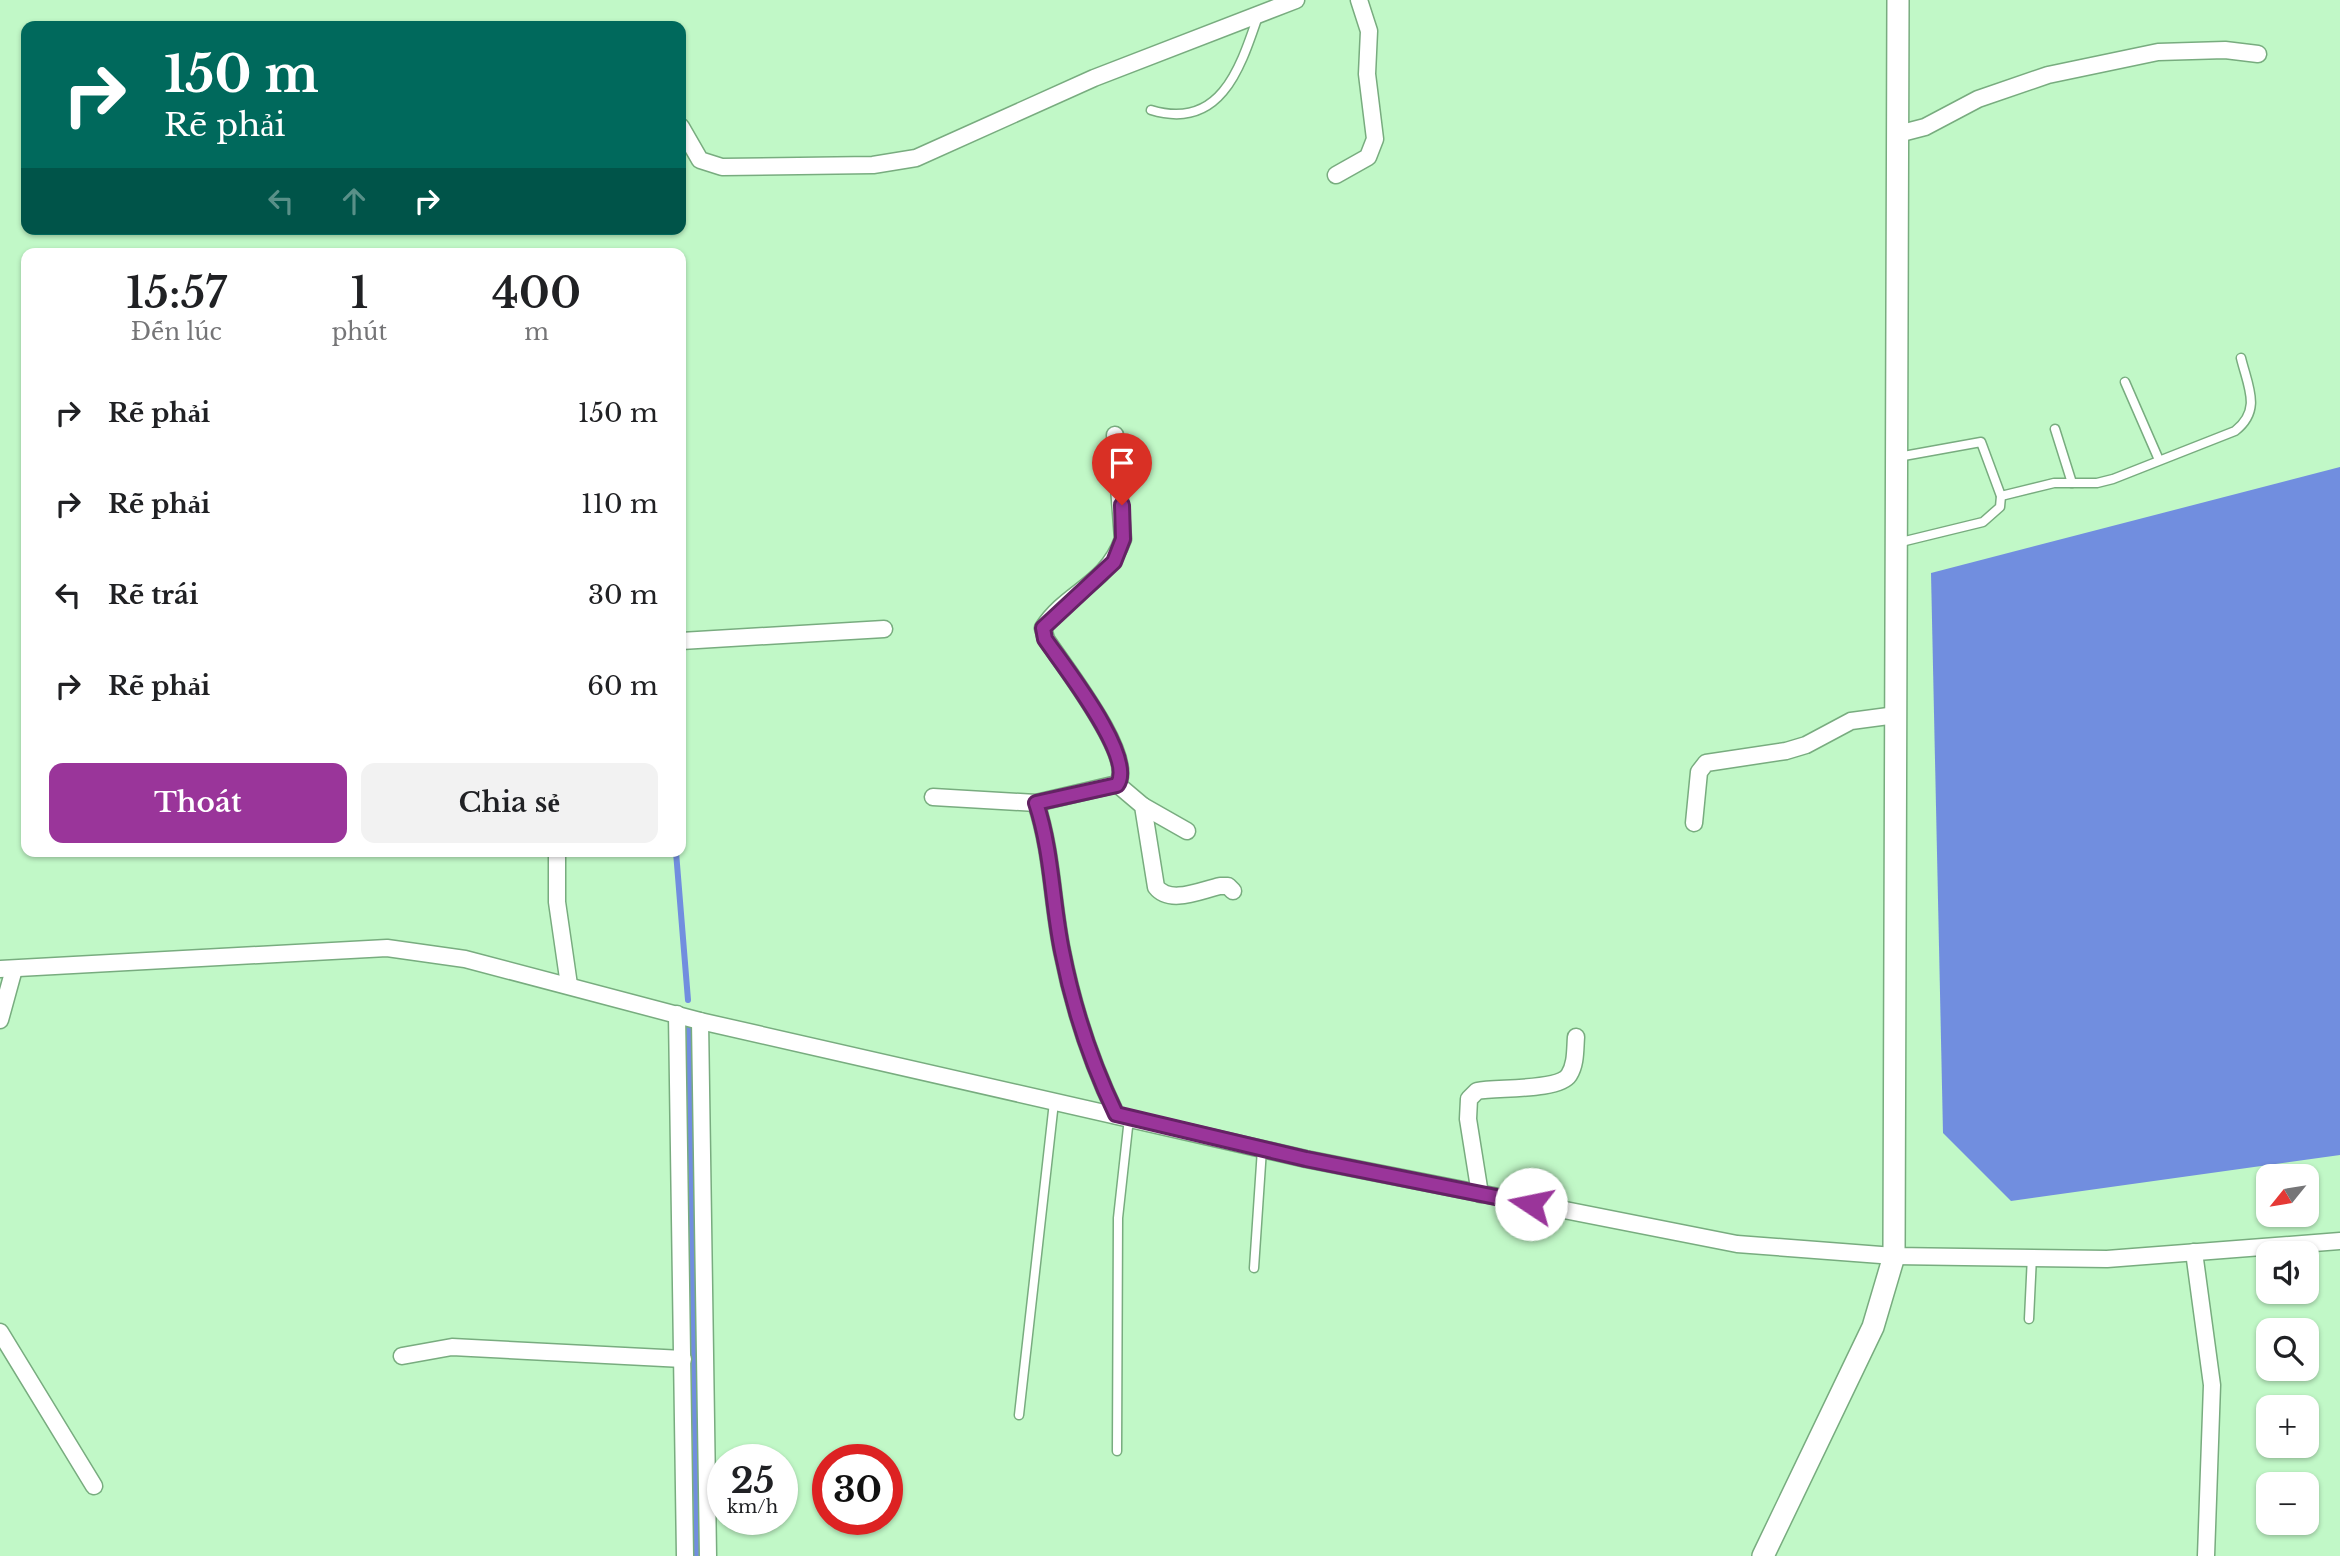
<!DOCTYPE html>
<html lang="vi">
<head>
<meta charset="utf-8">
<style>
  body { margin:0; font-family:"Libre Baskerville",serif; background:#f2f2f2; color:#202124; height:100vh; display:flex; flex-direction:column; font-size:26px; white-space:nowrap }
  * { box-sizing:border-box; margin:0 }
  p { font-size:23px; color:#757577 }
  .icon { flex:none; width:38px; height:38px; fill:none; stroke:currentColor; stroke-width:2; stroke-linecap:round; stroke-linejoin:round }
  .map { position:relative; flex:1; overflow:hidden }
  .panel { position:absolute; left:21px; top:248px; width:665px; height:609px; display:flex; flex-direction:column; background:#fff; border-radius:14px; box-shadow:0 2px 5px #0004 }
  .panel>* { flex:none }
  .top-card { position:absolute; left:21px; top:21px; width:665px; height:214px; border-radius:14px; box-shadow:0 2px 5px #0004; background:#00695c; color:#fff; overflow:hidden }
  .needle { width:46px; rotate:240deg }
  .buttons { position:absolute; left:2256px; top:1164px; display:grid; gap:14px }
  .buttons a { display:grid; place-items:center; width:63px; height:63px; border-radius:14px; background:#fff; box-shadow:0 2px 5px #0004; font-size:35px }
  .speed { position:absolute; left:707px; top:1444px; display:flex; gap:14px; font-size:35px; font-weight:700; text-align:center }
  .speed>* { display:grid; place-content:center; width:91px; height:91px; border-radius:50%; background:#fff; box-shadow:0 2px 5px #0004; line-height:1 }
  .speed small { font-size:18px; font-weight:400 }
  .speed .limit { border:10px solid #d22; background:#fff; color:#111 }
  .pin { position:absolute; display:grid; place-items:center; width:60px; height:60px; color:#fff; margin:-72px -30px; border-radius:50% 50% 50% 0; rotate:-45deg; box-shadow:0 0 7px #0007 }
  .pin .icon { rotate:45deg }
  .me { position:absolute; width:77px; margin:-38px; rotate:281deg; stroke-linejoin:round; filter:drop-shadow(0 0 5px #0008) }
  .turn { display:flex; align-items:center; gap:24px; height:147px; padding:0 28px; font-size:32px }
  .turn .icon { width:91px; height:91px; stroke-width:2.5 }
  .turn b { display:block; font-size:49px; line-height:60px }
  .lanes { display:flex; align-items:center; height:66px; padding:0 28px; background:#0003; justify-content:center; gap:35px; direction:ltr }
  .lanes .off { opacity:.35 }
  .eta { display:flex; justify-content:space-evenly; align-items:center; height:119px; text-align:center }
  .eta b { font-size:42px; font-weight:600; line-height:49px }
  .primary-button { display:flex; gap:14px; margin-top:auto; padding:14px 28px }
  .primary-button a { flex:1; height:80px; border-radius:14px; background:#9a359a; color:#fff; font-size:28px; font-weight:600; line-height:80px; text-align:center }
  .primary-button a+a { background:#f2f2f2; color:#202124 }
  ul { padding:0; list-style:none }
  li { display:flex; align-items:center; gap:21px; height:91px; padding:0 28px }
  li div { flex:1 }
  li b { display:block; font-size:26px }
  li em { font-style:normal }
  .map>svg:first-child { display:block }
  .water { fill:#718edf }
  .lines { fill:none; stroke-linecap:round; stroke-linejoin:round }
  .stream { stroke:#718edf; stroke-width:6 }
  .service-casing { stroke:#78ac7f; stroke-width:11 }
  .minor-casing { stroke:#78ac7f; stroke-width:19 }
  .tertiary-casing { stroke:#78ac7f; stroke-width:24 }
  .service { stroke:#fff; stroke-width:8 }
  .minor { stroke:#fff; stroke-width:16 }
  .tertiary { stroke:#fff; stroke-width:21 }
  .route-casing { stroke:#642264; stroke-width:18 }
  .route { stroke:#9a359a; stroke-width:12 }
</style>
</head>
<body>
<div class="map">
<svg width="2340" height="1556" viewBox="0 0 2340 1556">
  <rect width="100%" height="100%" fill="#c1f8c7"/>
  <!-- water -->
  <path class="water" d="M2340,467V1155L2011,1201L1943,1133L1931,573Z"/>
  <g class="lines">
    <!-- stream -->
    <g class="stream">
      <path d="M676,852L688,1000"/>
      <path d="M689,1023L697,1556"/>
    </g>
    <defs>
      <g id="service">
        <path d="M1151,110C1220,131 1240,69 1258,16"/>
        <path d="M2125,382L2159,460"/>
        <path d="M2055,429L2072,483"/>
        <path d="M2001,496L2054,483H2097L2113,479L2235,431C2262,410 2248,387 2241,358"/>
        <path d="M1897,543L1983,522L2000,507L2001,496L1981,442L1898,457"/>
        <path d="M1254,1268L1262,1149"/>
        <path d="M2029,1319L2032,1256"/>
        <path d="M1019,1415L1054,1102"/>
        <path d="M1117,1451L1118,1218L1129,1118"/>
      </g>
      <g id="minor">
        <path d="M681,127L700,160L722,167L873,165L916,158L1094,78L1296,0"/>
        <path d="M1898,134L1925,127L1978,99L2048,75L2158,52L2225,50L2258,54"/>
        <path d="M1336,175L1368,157L1375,139L1367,74L1369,31L1359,0"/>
        <path d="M681,641L884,629"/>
        <path d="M1117,784L1143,806L1156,887C1170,905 1201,890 1220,886H1228L1233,891"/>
        <path d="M933,797L1036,803L1117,784C1137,758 1062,664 1046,639L1043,628C1067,591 1106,586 1123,539L1115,435"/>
        <path d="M1036,803C1052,851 1052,902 1062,951C1073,1007 1091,1062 1116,1114"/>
        <path d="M1143,806L1187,831"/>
        <path d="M1694,823L1699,772L1706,763L1786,751L1806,745L1851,721L1896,715"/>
        <path d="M557,852V902L569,985"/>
        <path d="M0,969L387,948L465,959L700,1021L1306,1159L1737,1244L1894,1256L2107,1259L2340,1241"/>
        <path d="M677,1014L685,1556"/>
        <path d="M0,1020L14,969"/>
        <path d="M700,1021L708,1556"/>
        <path d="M1480,1194L1468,1119L1469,1099L1477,1091C1497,1087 1559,1091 1569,1075C1576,1064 1575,1050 1576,1037"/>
        <path d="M2194,1252L2212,1385L2206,1556"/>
        <path d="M0,1332L94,1486"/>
        <path d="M402,1356L452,1347L683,1359"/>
      </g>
      <path id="tertiary" d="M1763,1556L1873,1327L1894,1256L1898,0"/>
    </defs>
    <!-- service casing -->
    <use href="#service" class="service-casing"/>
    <!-- minor casing -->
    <use href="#minor" class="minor-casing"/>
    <!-- tertiary casing -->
    <use href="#tertiary" class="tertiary-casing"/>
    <!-- service -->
    <use href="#service" class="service"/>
    <!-- minor -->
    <use href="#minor" class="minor"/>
    <!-- tertiary -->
    <use href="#tertiary" class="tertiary"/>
  </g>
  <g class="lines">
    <defs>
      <path id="route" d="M1122,505L1123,539L1114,562L1043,628L1045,639C1062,664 1137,758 1117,785L1036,803C1052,851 1052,902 1062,951C1073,1007 1091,1062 1116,1114L1306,1159L1531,1204"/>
    </defs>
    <!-- route casing -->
    <use href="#route" class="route-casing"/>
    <!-- route -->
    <use href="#route" class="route"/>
  </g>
</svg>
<div class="buttons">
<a><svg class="needle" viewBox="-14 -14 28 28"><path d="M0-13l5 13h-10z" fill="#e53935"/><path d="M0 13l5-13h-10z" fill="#757577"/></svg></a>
<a><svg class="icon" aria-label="sound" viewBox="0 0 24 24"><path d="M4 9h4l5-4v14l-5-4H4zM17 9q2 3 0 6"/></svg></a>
<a><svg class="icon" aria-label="search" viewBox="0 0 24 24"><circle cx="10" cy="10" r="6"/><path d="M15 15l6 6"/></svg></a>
<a>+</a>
<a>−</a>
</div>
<div class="speed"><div>25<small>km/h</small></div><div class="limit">30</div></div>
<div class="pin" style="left:1122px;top:505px;background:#d93025"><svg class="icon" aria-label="arrive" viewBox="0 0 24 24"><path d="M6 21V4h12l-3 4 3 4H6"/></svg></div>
<svg class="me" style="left:1531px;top:1204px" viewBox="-20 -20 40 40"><circle r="19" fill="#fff"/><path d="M0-13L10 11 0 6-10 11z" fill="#9a359a"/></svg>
<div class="top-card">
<div class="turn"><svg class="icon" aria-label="right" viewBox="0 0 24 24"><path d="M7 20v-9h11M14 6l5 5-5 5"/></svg><div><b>150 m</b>Rẽ phải</div></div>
<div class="lanes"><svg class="icon off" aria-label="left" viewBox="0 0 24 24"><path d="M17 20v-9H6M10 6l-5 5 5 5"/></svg><svg class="icon off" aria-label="ahead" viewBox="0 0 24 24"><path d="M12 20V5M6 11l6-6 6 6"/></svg><svg class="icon" aria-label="right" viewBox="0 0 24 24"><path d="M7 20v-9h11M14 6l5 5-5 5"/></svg></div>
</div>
<section class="panel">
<div class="eta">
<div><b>15:57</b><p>Đến lúc</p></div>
<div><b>1</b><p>phút</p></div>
<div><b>400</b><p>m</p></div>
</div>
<ul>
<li><svg class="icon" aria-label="right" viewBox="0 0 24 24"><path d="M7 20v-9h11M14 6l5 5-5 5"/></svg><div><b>Rẽ phải</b></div><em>150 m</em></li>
<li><svg class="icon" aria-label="right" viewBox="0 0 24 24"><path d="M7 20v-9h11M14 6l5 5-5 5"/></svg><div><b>Rẽ phải</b></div><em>110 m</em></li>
<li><svg class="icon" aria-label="left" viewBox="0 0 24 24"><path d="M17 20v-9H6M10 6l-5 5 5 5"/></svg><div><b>Rẽ trái</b></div><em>30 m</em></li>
<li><svg class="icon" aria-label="right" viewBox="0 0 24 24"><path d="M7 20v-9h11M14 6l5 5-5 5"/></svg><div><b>Rẽ phải</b></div><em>60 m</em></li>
</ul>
<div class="primary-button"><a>Thoát</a><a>Chia sẻ</a></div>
</section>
</div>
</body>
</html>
